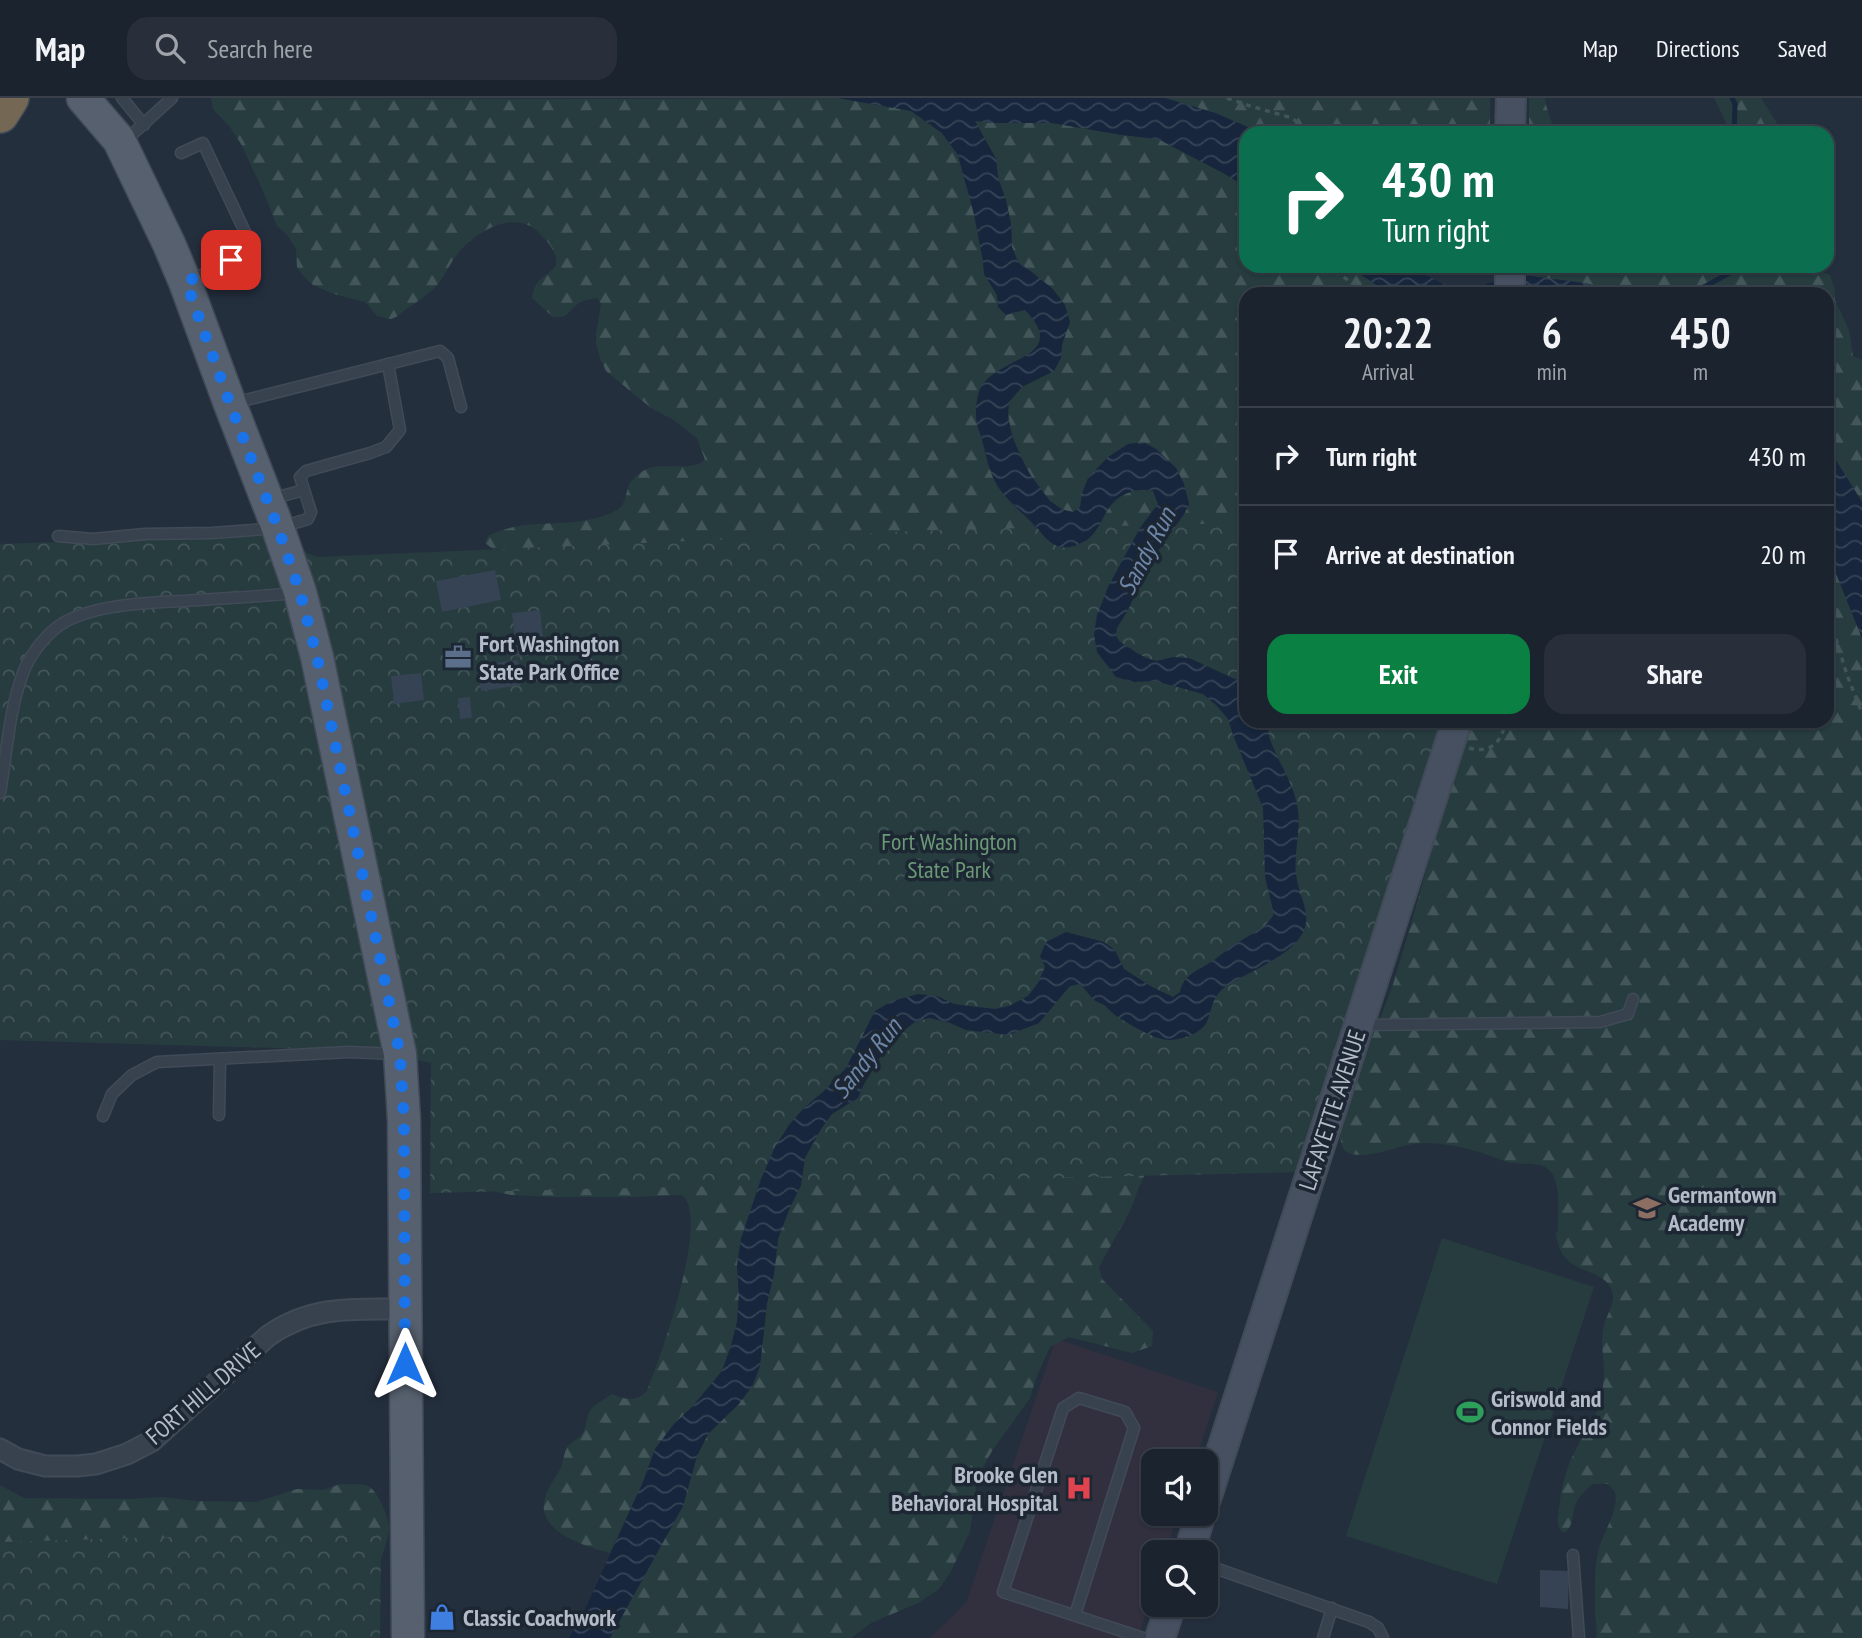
<!DOCTYPE html>
<html lang="en">
<head>
<meta charset="utf-8">
<style>
  body { margin:0; font-family:"PT Sans Narrow",sans-serif; background:#282f3a; color:#f1f3f6; height:100vh; display:flex; flex-direction:column; font-size:26px; white-space:nowrap }
  * { box-sizing:border-box; margin:0 }
  p { font-size:23px; color:#a0a4aa }
  .icon { flex:none; width:38px; height:38px; fill:none; stroke:currentColor; stroke-width:2; stroke-linecap:round; stroke-linejoin:round }
  .map { position:relative; flex:1; overflow:hidden }
  .drawer { position:absolute; left:1239px; top:189px; width:595px; height:441px; display:flex; flex-direction:column; background:#1b232e; border-radius:21px; box-shadow:0 2px 5px #0004,0 0 0 2px #39404a }
  .drawer>* { flex:none }
  .banner { position:absolute; left:1239px; top:28px; width:595px; height:147px; border-radius:21px; box-shadow:0 2px 5px #0004,0 0 0 2px #39404a; background:#0b6e4f; color:#fff; overflow:hidden }
  .fabs { position:absolute; left:1141px; top:1351px; display:grid; gap:14px }
  .fabs a { display:grid; place-items:center; width:77px; height:77px; border-radius:14px; background:#1b232e; box-shadow:0 2px 5px #0004,0 0 0 2px #39404a; font-size:35px }
  .pin { position:absolute; display:grid; place-items:center; width:60px; height:60px; color:#fff; margin:-30px; border-radius:14px; box-shadow:0 4px 10px #0006 }
  .me { position:absolute; width:77px; margin:-38px; rotate:0deg; stroke-linejoin:round; filter:drop-shadow(0 0 5px #0008) }
  .turn { display:flex; align-items:center; gap:24px; height:147px; padding:0 28px; font-size:32px }
  .turn .icon { width:91px; height:91px; stroke-width:2.5 }
  .turn b { display:block; font-size:49px; line-height:60px }
  .eta { display:flex; justify-content:space-evenly; align-items:center; height:119px; text-align:center }
  .eta b { font-size:42px; font-weight:600; line-height:49px }
  .primary-button { display:flex; gap:14px; margin-top:auto; padding:14px 28px }
  .primary-button a { flex:1; height:80px; border-radius:21px; background:#0b8043; color:#fff; font-size:28px; font-weight:600; line-height:80px; text-align:center }
  .primary-button a+a { background:#282f3a; color:#f1f3f6 }
  ul { padding:0; list-style:none }
  li { display:flex; align-items:center; gap:21px; height:98px; padding:0 28px; border-top:2px solid #39404a }
  li div { flex:1 }
  li b { display:block; font-size:26px }
  li em { font-style:normal }
  header { display:flex; align-items:center; gap:42px; box-sizing:border-box; height:98px; padding:0 35px; background:#1b232e; border-bottom:2px solid #39404a }
  header strong { font-size:33px }
  nav { display:flex; gap:38px; margin-inline-start:auto; font-size:24px }
  .search { width:490px; height:63px; background:#282f3a; display:flex; align-items:center; gap:18px; box-sizing:border-box; padding:0 24px; border-radius:21px; color:#a0a4aa; font-size:26px }
  .map>svg:first-child { display:block }
  .medical { fill:#32303f }
  .forest { fill:url(#forest-firs) }
  .park { fill:url(#park-crowns) }
  .pitch { fill:#263c3f }
  .water { fill:url(#water-waves) }
  .lines { fill:none; stroke-linecap:round; stroke-linejoin:round }
  .stream { stroke:#17263c; stroke-width:5 }
  .building { fill:#364354 }
  .lane-casing { stroke:#414a57; stroke-width:13 }
  .street-casing { stroke:#414a57; stroke-width:23 }
  .secondary-casing { stroke:#414a57; stroke-width:32 }
  .primary-casing { stroke:#414a57; stroke-width:35 }
  .highway-casing { stroke:#434c59; stroke-width:40 }
  .path { stroke:#3f5557; stroke-width:3.5; stroke-dasharray:5 5; stroke-linecap:butt }
  .lane { stroke:#38414e; stroke-width:10 }
  .street { stroke:#38414e; stroke-width:19 }
  .secondary { stroke:#465061; stroke-width:28 }
  .primary { stroke:#56606e; stroke-width:32 }
  .highway { stroke:#746855; stroke-width:37 }
  .route { stroke:#1a73e8; stroke-width:12; stroke-dasharray:0 21.6 }
  .labels { text-anchor:middle; dominant-baseline:central; stroke-width:7; stroke-linejoin:round; paint-order:stroke }
  .poi-label { font-size:24px; font-weight:bold; fill:#b4bcc9; stroke:#1d2633; text-anchor:start }
  .park-label { font-size:24px; fill:#6b9a76; stroke:#1d2633 }
  .street-label { font-size:24px; fill:#b4bcc9; stroke:#1d2633 }
  .water-label { font-size:26px; font-style:italic; fill:#6d86a8; stroke:#1d2633 }
</style>
</head>
<body>
<header>
<strong>Map</strong>
<div class="search"><svg class="icon" aria-label="search" viewBox="0 0 24 24"><circle cx="10" cy="10" r="6"/><path d="M15 15l6 6"/></svg>Search here</div>
<nav><a>Map</a><a>Directions</a><a>Saved</a></nav>
</header>
<div class="map">
<svg width="1862" height="1540" viewBox="0 0 1862 1540">
  <defs>
    <pattern id="forest-firs" width="22" height="20" patternUnits="userSpaceOnUse" patternTransform="scale(1.75)"><rect width="22" height="20" fill="#263c3f"/><path d="M5 1l3.5 6h-7zM16 11l3.5 6h-7z" fill="#435659"/></pattern>
    <pattern id="park-crowns" width="20" height="18" patternUnits="userSpaceOnUse" patternTransform="scale(1.75)"><rect width="20" height="18" fill="#263c3f"/><path d="M2 6a3 3 0 1 1 6 0M12 15a3 3 0 1 1 6 0" fill="none" stroke="#435659"/></pattern>
    <pattern id="water-waves" width="16" height="10" patternUnits="userSpaceOnUse" patternTransform="scale(1.75)"><rect width="16" height="10" fill="#17263c"/><path d="M0 5q4-4 8 0t8 0" fill="none" stroke="#364457"/></pattern>
  </defs>
  <rect width="100%" height="100%" fill="#242f3e"/>
  <!-- medical -->
  <path class="medical" d="M1056,1241L1218,1294L1195,1363H1153V1416H1178L1166,1454H1153V1493L1138,1540H930L966,1505Z"/>
  <!-- forest -->
  <g class="forest">
    <path d="M211,0L613,1L838,0L911,13L942,35L958,57L974,116L983,163L984,176L997,197L998,209L1012,216L1020,212H1025L1035,222L1041,235L1038,248L1030,257L1013,264L977,327C984,346 986,367 996,385C1008,406 1030,421 1045,440L1098,429C1111,403 1122,387 1153,393L1158,406L1140,430L761,1081L741,1141L737,1168L739,1197L737,1224L731,1248L722,1273L692,1309L674,1326L655,1351L643,1384L610,1455C589,1449 549,1438 544,1413C542,1398 552,1385 559,1373C564,1365 563,1355 568,1348C573,1343 581,1339 584,1333C586,1328 586,1322 588,1317C592,1307 603,1302 612,1296C624,1302 637,1304 647,1293C660,1260 711,1120 682,1097L632,1099H554L511,1097L477,1090L524,451H493L485,445L489,437C501,433 513,428 526,427C555,424 584,427 611,415C626,409 624,402 628,390C630,382 640,374 647,371C666,363 687,375 705,362L697,340L672,321L651,310L606,273L600,260L596,246V236L601,206L597,200C592,201 584,202 579,205C567,213 571,220 553,219L532,200C535,176 553,177 556,166C558,156 549,145 542,138C519,109 479,131 459,154C451,163 446,176 438,186C427,199 409,208 396,219L391,221L377,218L365,204L334,196L313,187L306,181L297,169L296,151L288,138L277,128L264,95L241,46L230,29L213,11Z"/>
    <path d="M1165,0H1490V35H1262L1215,15Z"/>
    <path d="M1529,0H1545C1546,12 1552,23 1555,35H1529Z"/>
    <path d="M1714,0H1761L1783,35H1730L1724,20Z"/>
    <path d="M975,23L995,25H1052L1122,37L1158,41L1225,76L1246,89V168H1348L1390,196H1246V586L1152,462L1184,416L1189,406L1184,386L1176,370L1156,351L1083,395L1080,409L1073,414C1064,412 1056,410 1049,403C1033,386 1002,329 1009,305C1013,292 1049,269 1061,260L1062,246L1070,224L1036,177L1018,164L1012,149L1011,126L1006,102L998,80L996,61Z"/>
    <path d="M1530,168H1808L1830,177L1835,193V202L1849,232L1853,258L1862,262V404L1827,348V196H1635L1584,185L1530,178Z"/>
    <path d="M1827,453L1862,540V1540H1596C1598,1529 1594,1518 1595,1507C1595,1489 1594,1466 1600,1447C1604,1435 1620,1407 1615,1394C1613,1391 1610,1389 1608,1386H1593C1587,1391 1580,1397 1577,1403C1571,1414 1575,1428 1564,1435C1555,1429 1558,1421 1559,1411C1561,1392 1565,1373 1574,1355C1582,1337 1596,1322 1600,1303C1602,1294 1604,1285 1604,1276C1604,1260 1600,1244 1604,1228C1606,1217 1616,1205 1612,1193C1602,1165 1561,1182 1556,1135L1558,1132C1557,1115 1562,1089 1551,1074C1543,1063 1523,1067 1511,1065C1499,1062 1488,1056 1476,1053C1457,1048 1433,1043 1413,1046C1397,1048 1345,1071 1341,1044C1337,1026 1357,976 1365,957C1374,933 1386,908 1394,883C1421,797 1442,708 1472,623H1827Z"/>
    <path d="M805,1060L1149,1068L1139,1089L1130,1113L1099,1169L1102,1181L1153,1233L1152,1248L1132,1255L1069,1239L1050,1249L1036,1280L1030,1300L992,1353L977,1380L970,1434L950,1475L939,1491L918,1505L871,1525L851,1540H610L683,1408L697,1358L708,1336L723,1321L760,1268L767,1205L774,1176L778,1141L789,1112L801,1087Z"/>
    <path d="M340,1386C349,1387 360,1385 368,1388C378,1393 390,1421 389,1432C387,1445 382,1458 378,1470L0,1540V1387L24,1400L130,1401L163,1399L196,1403L256,1404L297,1391L323,1392Z"/>
  </g>
  <!-- park -->
  <g class="park">
    <path d="M1246,425V623H1442L1300,1074L430,1095L431,965L380,953L0,942V446L260,437L317,459L941,432Z"/>
    <path d="M381,1433L380,1540H0V1444Z"/>
  </g>
  <!-- pitch -->
  <path class="pitch" d="M1442,1140L1594,1189L1497,1486L1346,1438Z"/>
  <!-- water -->
  <g class="water">
    <path d="M838,0H1165L1215,15L1262,35H1246V89L1225,76L1158,41L1122,37L1052,25H995L975,23L996,61L998,80L1006,102L1011,126L1012,149L1018,164L1052,190L1065,207L1070,224L1062,246L1061,260L1054,273L1022,289L1009,304L1008,318L1012,339L1028,374L1050,403L1063,412L1073,414L1080,409L1082,395L1088,380L1108,359L1128,346L1143,344L1156,351L1176,370L1184,386L1189,406L1184,416L1152,462L1148,476L1137,492L1128,512L1117,530L1116,538L1120,544L1146,560L1157,563L1173,559L1189,560L1246,586V623H1267C1269,630 1268,638 1271,644C1280,668 1295,687 1298,713C1301,736 1292,759 1297,782C1299,796 1308,810 1306,824C1303,855 1248,873 1225,889C1213,898 1213,907 1208,921C1204,935 1182,942 1168,942C1155,942 1127,925 1115,917C1111,914 1108,910 1104,907C1101,905 1096,904 1094,902C1089,897 1085,891 1080,886L1070,888L1039,925L1008,937L966,932L950,925L929,920L915,924L899,936L885,951L864,986L858,1000L832,1016L821,1031L805,1060L801,1087L789,1112L778,1141L774,1176L767,1205L760,1268L753,1287L739,1306L708,1336L697,1358L683,1408L610,1540H569L587,1507L643,1384L655,1351L674,1326L692,1309L722,1273L731,1248L737,1224L739,1197L737,1168L741,1141L761,1081L775,1049L789,1027L804,1010L824,993L846,970L875,913L892,903L918,896L937,898L954,906L995,911L1009,908L1028,898L1038,885L1045,869L1040,858L1046,844L1066,834L1104,844L1115,852L1124,871L1152,889L1173,899L1180,894C1184,876 1197,873 1211,864C1219,859 1226,852 1234,847C1247,838 1266,831 1274,816L1265,779L1263,710L1233,637L1228,621L1217,608L1203,596L1155,583L1134,584L1116,579L1097,554L1094,536L1097,517L1108,489L1140,430L1158,406L1153,393C1143,391 1138,391 1128,395C1103,404 1105,428 1087,442C1084,444 1080,445 1077,447C1071,449 1063,451 1057,448C1046,443 1041,434 1034,426C1022,413 1006,402 997,387C988,372 987,357 982,341C981,336 978,331 977,326C975,316 976,298 981,289C999,258 1071,260 1025,212L1006,217L998,209L997,197L984,176L983,163L974,116L958,57L942,35L911,13Z"/>
    <path d="M1348,168H1407L1450,189L1466,194H1474L1488,185L1530,178L1584,185L1635,196H1390Z"/>
    <path d="M1827,348L1862,404V540L1827,453Z"/>
  </g>
  <g class="lines">
    <!-- stream -->
    <g class="stream">
      <path d="M1732,0L1735,6L1734,35"/>
      <path d="M1684,196L1706,188L1742,168"/>
    </g>
  </g>
  <!-- building -->
  <g class="building">
    <path d="M495,472L501,502L442,514L436,483Z"/>
    <path d="M540,512L545,556L517,559L512,515Z"/>
    <path d="M518,562L521,587L481,593L478,567Z"/>
    <path d="M540,564L542,583L528,585L525,566Z"/>
    <path d="M421,575L424,602L394,606L391,578Z"/>
    <path d="M470,599L472,620L460,621L458,600Z"/>
    <path d="M1540,1472L1569,1473L1568,1511L1540,1509Z"/>
  </g>
  <g class="lines">
    <defs>
      <g id="lane">
        <path d="M122,0L144,27"/>
        <path d="M126,42L172,0"/>
        <path d="M181,55L203,45L253,151L189,183"/>
        <path d="M234,305L440,253L448,260L461,309"/>
        <path d="M271,401L304,392"/>
        <path d="M58,438L93,441L145,436L212,435L278,430L308,421L311,414L300,379L306,373L370,355L386,349L400,332L388,266"/>
        <path d="M0,695C7,654 9,609 25,570C33,553 47,535 63,525C100,504 158,505 199,502C232,500 264,498 296,495"/>
        <path d="M1363,927L1600,924L1628,916L1633,901"/>
        <path d="M219,1017L220,961"/>
        <path d="M103,1018L112,996L132,977L157,964L349,954L396,956"/>
        <path d="M1573,1457L1579,1540"/>
        <path d="M1206,1467L1369,1524L1378,1530L1383,1540"/>
        <path d="M1075,1517L1134,1330L1125,1314L1079,1300L1063,1310L1003,1494L1143,1540"/>
        <path d="M1323,1540L1332,1510"/>
      </g>
      <path id="street" d="M0,1351L18,1361L45,1368H77L96,1366L127,1356L152,1343L268,1238C312,1207 354,1211 405,1211"/>
      <g id="secondary">
        <path d="M1510,35L1511,0"/>
        <path d="M1510,196V168"/>
        <path d="M1206,1401L1457,623"/>
        <path d="M1189,1454L1201,1416"/>
        <path d="M1160,1540L1171,1507"/>
      </g>
      <path id="primary" d="M83,0L119,42L169,146L185,184L230,306L278,430L300,494L317,559L400,956L404,1022L408,1540"/>
      <path id="highway" d="M0,16L10,0"/>
    </defs>
    <!-- lane casing -->
    <use href="#lane" class="lane-casing"/>
    <!-- street casing -->
    <use href="#street" class="street-casing"/>
    <!-- secondary casing -->
    <use href="#secondary" class="secondary-casing"/>
    <!-- primary casing -->
    <use href="#primary" class="primary-casing"/>
    <!-- highway casing -->
    <use href="#highway" class="highway-casing"/>
    <!-- path -->
    <g class="path">
      <path d="M1227,0L1250,8L1292,20L1310,35"/>
      <path d="M1327,168L1369,196"/>
      <path d="M1827,512L1847,577L1862,615"/>
      <path d="M1469,650C1490,656 1503,644 1505,623"/>
    </g>
    <!-- lane -->
    <use href="#lane" class="lane"/>
    <!-- street -->
    <use href="#street" class="street"/>
    <!-- secondary -->
    <use href="#secondary" class="secondary"/>
    <!-- primary -->
    <use href="#primary" class="primary"/>
    <!-- highway -->
    <use href="#highway" class="highway"/>
  </g>
  <g class="lines">
    <!-- route -->
    <path class="route" d="M231,162L186,184L230,306L278,430L300,494L317,559L400,956L404,1023L405,1266"/>
  </g>
  <!-- icons -->
  <defs>
    <symbol id="office-bare" viewBox="-9 -9 18 18"><path d="M-6-3h4V-5.5h4V-3h4V5H-6ZM-1-4.5V-3h2v-1.5ZM-6 0V1H6V0Z" fill="#5c6f8a" stroke="#1d2633" stroke-width="2.5" paint-order="stroke"/></symbol>
    <symbol id="school-bare" viewBox="-9 -9 18 18"><path d="M0-5L7-2L0 1L-7-2ZM-4 1L0 2.5L4 1V4Q0 6-4 4Z" fill="#8d6e63" stroke="#1d2633" stroke-width="2.5" paint-order="stroke"/></symbol>
    <symbol id="stadium-bare" viewBox="-9 -9 18 18"><path d="M0-5a6.5 5 0 1 0 0 10a6.5 5 0 1 0 0-10ZM-3.5-1.8h7v3.6h-7Z" fill="#2e9e5b" stroke="#1d2633" stroke-width="2.5" paint-order="stroke"/></symbol>
    <symbol id="hospital-bare" viewBox="-9 -9 18 18"><path d="M-5-5h3v3.5h4V-5h3V5h-3V1.5h-4V5h-3Z" fill="#e0444e" stroke="#1d2633" stroke-width="2.5" paint-order="stroke"/></symbol>
    <symbol id="shop-bare" viewBox="-9 -9 18 18"><path d="M-5-2.5h2.3a2.7 3.5 0 0 1 5.4 0H5L5.5 6h-11ZM-1.5-2.5h3a1.5 2.3 0 0 0-3 0Z" fill="#3f7fe0" stroke="#1d2633" stroke-width="2.5" paint-order="stroke"/></symbol>
  </defs>
  <g fill-rule="evenodd">
    <use href="#office-bare" x="439" y="540" width="38" height="38"/>
    <use href="#school-bare" x="1628" y="1091" width="38" height="38"/>
    <use href="#stadium-bare" x="1451" y="1295" width="38" height="38"/>
    <use href="#hospital-bare" x="1060" y="1371" width="38" height="38"/>
    <use href="#shop-bare" x="423" y="1500" width="38" height="38"/>
  </g>
  <g class="labels">
    <!-- poi labels -->
    <g class="poi-label">
      <text x="479" y="545">Fort Washington<tspan x="479" dy="28">State Park Office</tspan></text>
      <text x="1668" y="1096">Germantown<tspan x="1668" dy="28">Academy</tspan></text>
      <text x="1491" y="1300">Griswold and<tspan x="1491" dy="28">Connor Fields</tspan></text>
      <text x="1058" y="1376" text-anchor="end">Brooke Glen<tspan x="1058" dy="28">Behavioral Hospital</tspan></text>
      <text x="463" y="1519">Classic Coachwork</text>
    </g>
    <!-- park labels -->
    <g class="park-label">
      <text x="949" y="743">Fort Washington<tspan x="949" dy="28">State Park</tspan></text>
    </g>
    <!-- street labels -->
    <g class="street-label">
      <text transform="translate(1332 1012) rotate(-72)">LAFAYETTE AVENUE</text>
      <text transform="translate(203 1295) rotate(-41)">FORT HILL DRIVE</text>
    </g>
    <!-- water labels -->
    <g class="water-label">
      <text transform="translate(1146 453) rotate(-62)">Sandy Run</text>
      <text transform="translate(866 960) rotate(-51)">Sandy Run</text>
    </g>
  </g>
</svg>
<div class="fabs">
<a><svg class="icon" aria-label="sound" viewBox="0 0 24 24"><path d="M4 9h4l5-4v14l-5-4H4zM17 9q2 3 0 6"/></svg></a>
<a><svg class="icon" aria-label="search" viewBox="0 0 24 24"><circle cx="10" cy="10" r="6"/><path d="M15 15l6 6"/></svg></a>
</div>
<div class="pin" style="left:231px;top:162px;background:#d93025"><svg class="icon" aria-label="arrive" viewBox="0 0 24 24"><path d="M6 21V4h12l-3 4 3 4H6"/></svg></div>
<svg class="me" style="left:405px;top:1266px" viewBox="-20 -20 40 40"><path d="M0-17L14 15 0 8-14 15z" fill="#1a73e8" stroke="#fff" stroke-width="4"/></svg>
<div class="banner">
<div class="turn"><svg class="icon" aria-label="right" viewBox="0 0 24 24"><path d="M7 20v-9h11M14 6l5 5-5 5"/></svg><div><b>430 m</b>Turn right</div></div>
</div>
<section class="drawer">
<div class="eta">
<div><b>20:22</b><p>Arrival</p></div>
<div><b>6</b><p>min</p></div>
<div><b>450</b><p>m</p></div>
</div>
<ul>
<li><svg class="icon" aria-label="right" viewBox="0 0 24 24"><path d="M7 20v-9h11M14 6l5 5-5 5"/></svg><div><b>Turn right</b></div><em>430 m</em></li>
<li><svg class="icon" aria-label="arrive" viewBox="0 0 24 24"><path d="M6 21V4h12l-3 4 3 4H6"/></svg><div><b>Arrive at destination</b></div><em>20 m</em></li>
</ul>
<div class="primary-button"><a>Exit</a><a>Share</a></div>
</section>
</div>
</body>
</html>
